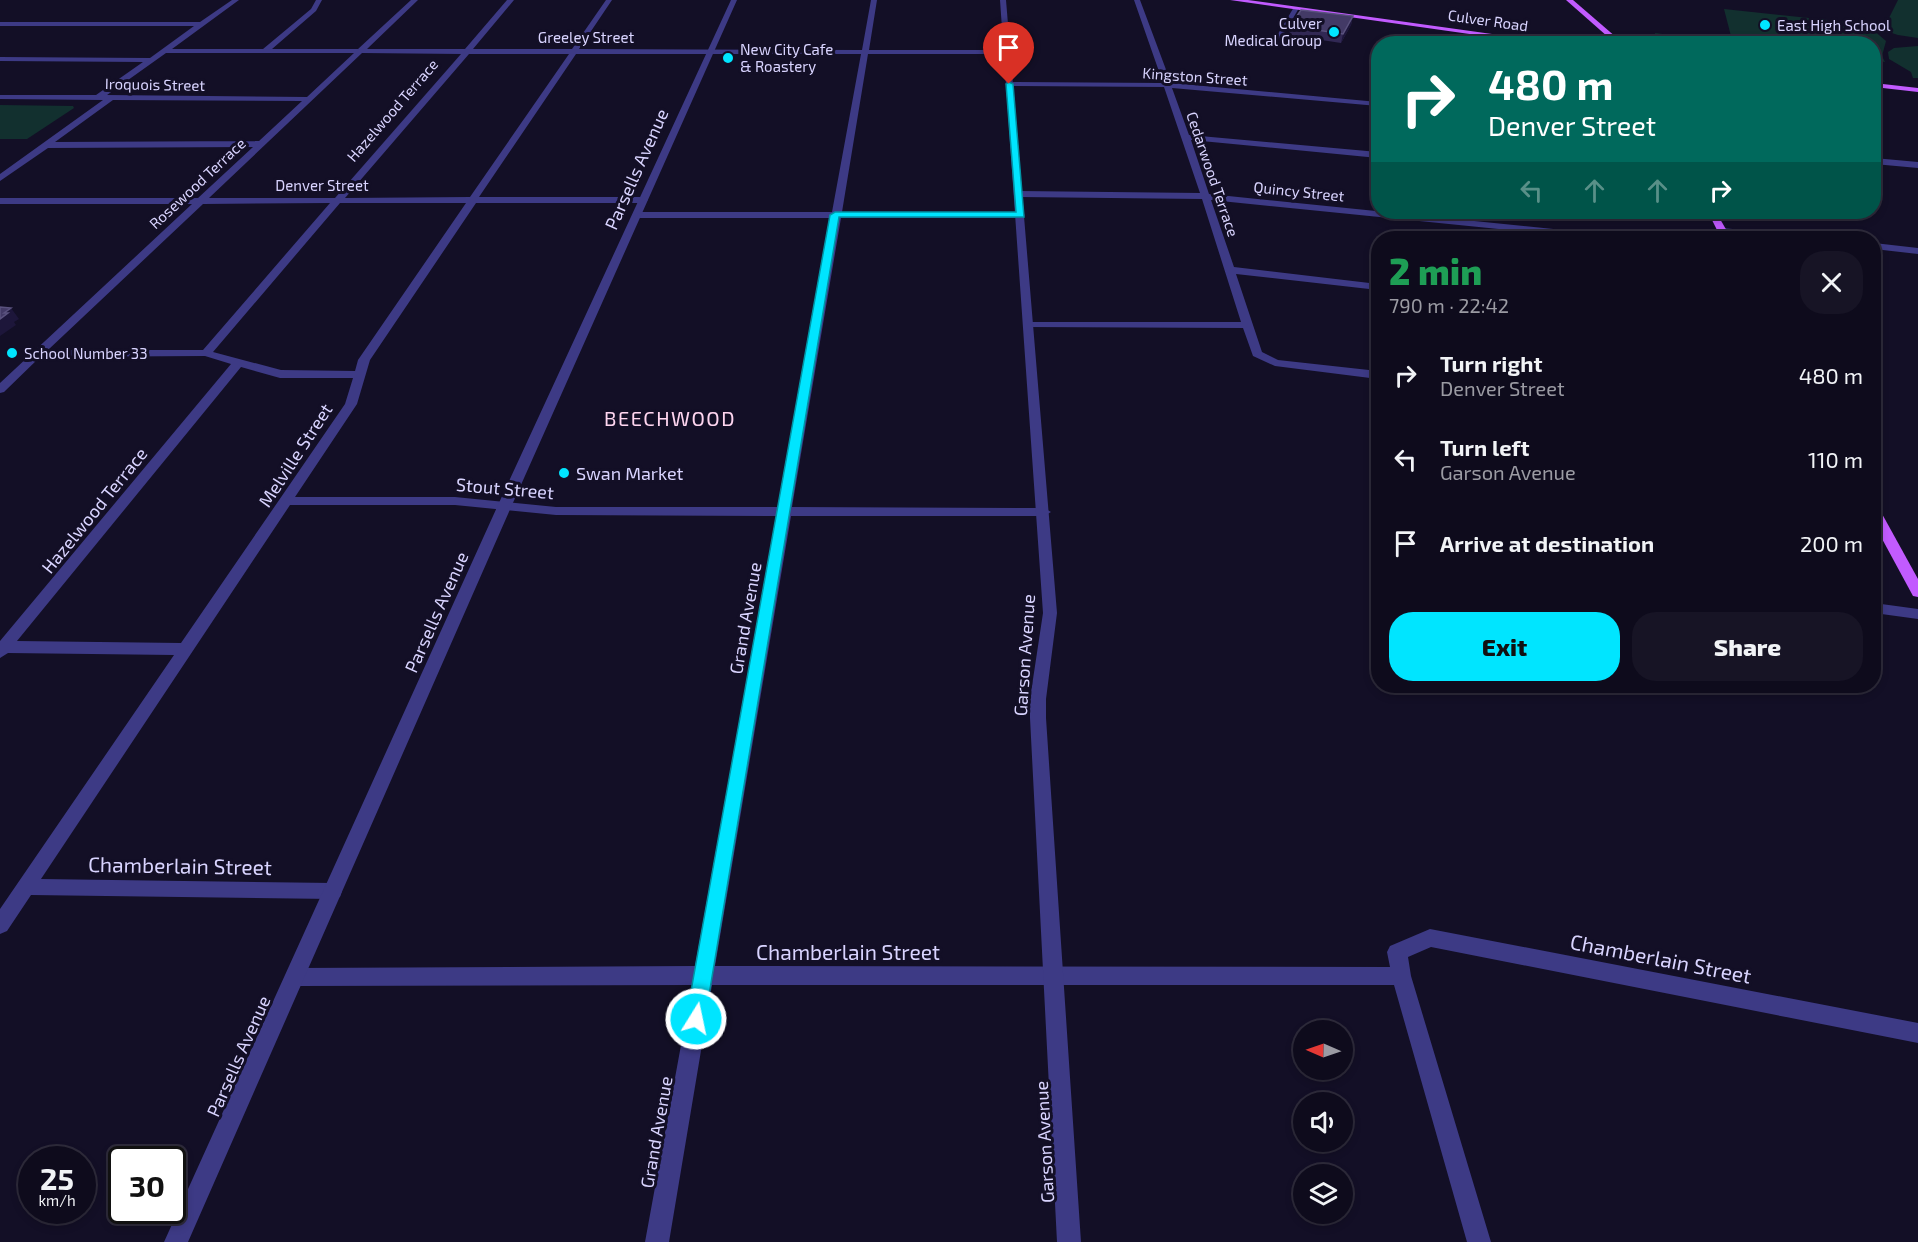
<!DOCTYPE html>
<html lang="en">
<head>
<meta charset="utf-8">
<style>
  body { margin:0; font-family:"Exo 2",sans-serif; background:#171425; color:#f1f3f6; height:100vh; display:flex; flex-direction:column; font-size:22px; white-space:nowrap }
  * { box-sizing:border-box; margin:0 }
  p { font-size:20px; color:#9b9ba3 }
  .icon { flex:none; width:33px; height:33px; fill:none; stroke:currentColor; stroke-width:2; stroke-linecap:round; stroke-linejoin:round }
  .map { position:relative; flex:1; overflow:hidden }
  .details { position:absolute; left:1371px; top:231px; width:510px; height:462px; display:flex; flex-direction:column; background:#0e0b1c; border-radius:24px; box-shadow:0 3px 9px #0003,0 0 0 2px #2e2b3b }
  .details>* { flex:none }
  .top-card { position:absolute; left:1371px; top:36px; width:510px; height:183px; border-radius:24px; box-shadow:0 3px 9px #0003,0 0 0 2px #2e2b3b; background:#00695c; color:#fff; overflow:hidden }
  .needle { width:39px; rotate:272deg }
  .tools { position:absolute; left:1293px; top:1020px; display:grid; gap:12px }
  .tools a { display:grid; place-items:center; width:60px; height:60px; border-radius:50%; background:#0e0b1c; box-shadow:0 3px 9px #0003,0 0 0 2px #2e2b3b; font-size:30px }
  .speed { position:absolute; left:18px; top:1146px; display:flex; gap:12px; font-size:30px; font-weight:700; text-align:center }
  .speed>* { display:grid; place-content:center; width:78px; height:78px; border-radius:50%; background:#0e0b1c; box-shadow:0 3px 9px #0003,0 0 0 2px #2e2b3b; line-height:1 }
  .speed small { font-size:15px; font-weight:400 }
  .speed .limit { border:3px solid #111; border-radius:9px; background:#fff; color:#111 }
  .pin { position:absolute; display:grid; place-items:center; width:51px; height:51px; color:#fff; margin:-62px -26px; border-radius:50% 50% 50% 0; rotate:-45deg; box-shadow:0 0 6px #0007 }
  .pin .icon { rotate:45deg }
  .me { position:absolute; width:66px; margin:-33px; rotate:10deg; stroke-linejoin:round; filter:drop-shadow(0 0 4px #0008) }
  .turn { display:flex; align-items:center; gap:21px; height:126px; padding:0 18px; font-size:27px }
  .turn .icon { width:78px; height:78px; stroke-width:2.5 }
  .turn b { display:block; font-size:42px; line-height:51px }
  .lanes { display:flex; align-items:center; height:57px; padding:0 18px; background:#0003; justify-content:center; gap:30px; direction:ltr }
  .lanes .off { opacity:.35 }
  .round { display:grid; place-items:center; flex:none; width:63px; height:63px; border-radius:24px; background:#171425 }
  .summary { display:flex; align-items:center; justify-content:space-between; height:102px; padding:0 18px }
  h1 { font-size:36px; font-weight:800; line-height:45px; color:#1e9e55 }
  .button { display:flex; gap:12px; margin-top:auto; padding:12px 18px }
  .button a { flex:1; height:69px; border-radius:24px; background:#00e5ff; color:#111; font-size:24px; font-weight:800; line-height:69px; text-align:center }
  .button a+a { background:#171425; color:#f1f3f6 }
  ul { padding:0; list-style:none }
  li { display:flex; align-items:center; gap:18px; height:84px; padding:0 18px }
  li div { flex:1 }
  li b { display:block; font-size:22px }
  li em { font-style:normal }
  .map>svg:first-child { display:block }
  .green { fill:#12302f }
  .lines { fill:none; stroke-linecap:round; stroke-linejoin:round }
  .minor { fill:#3d3a85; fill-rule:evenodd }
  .tertiary { fill:#3d3a85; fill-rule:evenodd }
  .primary { fill:#c25bff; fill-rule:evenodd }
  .wall { fill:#312854 }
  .shaded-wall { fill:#1d163a }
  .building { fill:#433a66; stroke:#5a527e; stroke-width:1.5 }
  .route { fill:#00e5ff; stroke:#0095a6; stroke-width:1.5 }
  .poi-dot { fill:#00e5ff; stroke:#130f26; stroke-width:2 }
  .labels { text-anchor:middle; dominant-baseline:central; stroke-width:6; stroke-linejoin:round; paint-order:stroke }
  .far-street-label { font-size:15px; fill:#d9d4ff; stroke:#130f26 }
  .far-poi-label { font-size:15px; fill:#d9d4ff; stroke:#130f26; text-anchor:start }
  .street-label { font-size:18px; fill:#d9d4ff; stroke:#130f26 }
  .poi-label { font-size:18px; fill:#d9d4ff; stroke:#130f26; text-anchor:start }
  .neighbourhood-label { font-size:20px; letter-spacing:1.5px; fill:#ffd6f0; stroke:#130f26 }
  .near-street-label { font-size:21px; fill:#d9d4ff; stroke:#130f26 }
</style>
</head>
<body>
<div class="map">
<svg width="1918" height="1242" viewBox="0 0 1918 1242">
  <rect width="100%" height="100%" fill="#130f26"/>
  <!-- green -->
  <g class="green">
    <path d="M1898,0H1918V38L1898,35L1883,30Z"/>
    <path d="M1724,9L1866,24L1886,41L1882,56L1885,62L1874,60V44H1756L1732,40Z"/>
    <path d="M1655,33L1730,43H1657Z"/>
    <path d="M1918,46V78H1913L1911,72L1889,59L1888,52L1894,48Z"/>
    <path d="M0,105L73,106L74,108L27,139H0Z"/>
  </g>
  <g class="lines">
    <!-- minor -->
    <g class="minor">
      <path d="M232,0H239L172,49H263L311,9L316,0H322L316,11L272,49H358L411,0H418L367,49H465L507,0H514L473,49H572L606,0H612L579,49L862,50L871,0H877L869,50H1007L1011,52L1007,54H868L842,212H1020L1025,215L1020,218H841L792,507L1044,508L1051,512L1044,516H791L715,966L1390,967L1387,952L1390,946L1430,929L1918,1023V1043L1431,947L1408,957L1411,976L1491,1242H1467L1394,985H712L669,1242H645L692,985L295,986L288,984L285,977L288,970L295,968L695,966L777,516L556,515L455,505H290L41,879L333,883L340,885L342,891L340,897L333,899L31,895L7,931L0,934V909L174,655L8,653L0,658V641L231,364L205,356L40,357L4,392L0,393V383L192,204H0V198H198L253,147L48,148L0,181V174L103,100L0,99V95H96L143,62L0,61V57L150,58L194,26H0V22H200ZM166,53H354L307,97L107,95ZM362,53L461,54L335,198H209ZM469,54H569L470,197L345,198ZM576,54H861L832,212H637L632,215L637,218H831L779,507H556L455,497H295L357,404L370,360L476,203H643L648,200L643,197H479ZM113,100L302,101L259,141L55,142ZM330,203L203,350H48L203,204ZM340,203H466L358,360L355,371L281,370L213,352ZM241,367L280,378H353L345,404L181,643L17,641Z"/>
      <path d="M1134,0H1140L1171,83L1378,102V106L1172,88L1189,135L1378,152V158L1191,140L1209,194L1612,235L1617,238H1588L1211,200L1234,267L1378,284V290L1236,274L1262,352L1278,360L1378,371V379L1275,366L1253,356L1243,328L1025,327L1023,325L1029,322H1241L1202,199L1019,197L1014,194L1019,191L1200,193L1164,87L1009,86L1005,84L1009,82L1163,83Z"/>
      <path d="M1294,7L1299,8L1281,39H1275Z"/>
      <path d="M1874,158L1918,162V168L1874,164Z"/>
      <path d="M1722,228L1795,235L1800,238H1769L1719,233L1717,231Z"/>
      <path d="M1874,243L1918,248V254L1874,249Z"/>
      <path d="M1874,603L1918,609V619L1874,613Z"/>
    </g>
    <!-- tertiary -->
    <g class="tertiary">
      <path d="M731,0H737L512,505L188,1242H164L498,505Z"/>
      <path d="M1000,0H1006L1057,613L1046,699V718L1081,1242H1057L1030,718V699L1043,613Z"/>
    </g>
    <!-- primary -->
    <g class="primary">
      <path d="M1230,0H1248L1564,44H1541Z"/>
      <path d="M1566,0H1573L1624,44H1616Z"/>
      <path d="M1874,83L1918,88V92L1874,87Z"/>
      <path d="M1708,212H1716L1731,238H1721Z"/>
      <path d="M1874,508L1881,512L1918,579V597L1913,596L1874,524Z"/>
    </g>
  </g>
  <!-- wall -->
  <path class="wall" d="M1353,16L1351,25L1341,43L1289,35L1290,26Z"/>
  <!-- shaded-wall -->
  <g class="shaded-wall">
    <path d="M1353,16L1351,25L1341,43L1343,34Z"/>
    <path d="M11,308L19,319L14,322L16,325L0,336V319L4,313Z"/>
  </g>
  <!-- building -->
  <g class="building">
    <path d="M1301,10L1353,16L1343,34L1290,26Z"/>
    <path d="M0,307L11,308L4,313H8L0,319Z"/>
  </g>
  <!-- route -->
  <path class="route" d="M1009,82L1013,84L1024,217H839L705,1019L702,1026L696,1028L689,1026L686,1019L830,215L835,212H1016L1006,84Z"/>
  <!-- markers -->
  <g class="poi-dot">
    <circle cx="1765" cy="25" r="6"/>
    <circle cx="1334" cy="32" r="6"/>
    <circle cx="728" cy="58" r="6"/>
    <circle cx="12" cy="353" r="6"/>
    <circle cx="564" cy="473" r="6"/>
  </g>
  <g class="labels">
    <!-- far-street labels -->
    <g class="far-street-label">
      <text transform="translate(1488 20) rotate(8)">Culver Road</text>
      <text x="586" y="37">Greeley Street</text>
      <text transform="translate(1195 76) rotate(4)">Kingston Street</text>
      <text transform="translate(155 84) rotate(1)">Iroquois Street</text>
      <text transform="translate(392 110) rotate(-49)">Hazelwood Terrace</text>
      <text transform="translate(1213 174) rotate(71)">Cedarwood Terrace</text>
      <text transform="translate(197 183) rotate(-43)">Rosewood Terrace</text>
      <text x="322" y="185">Denver Street</text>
      <text transform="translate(1299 191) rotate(6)">Quincy Street</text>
    </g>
    <!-- far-poi labels -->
    <g class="far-poi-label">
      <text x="1322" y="23" text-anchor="end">Culver<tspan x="1322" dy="17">Medical Group</tspan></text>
      <text x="1777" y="25">East High School</text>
      <text x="740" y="49">New City Cafe<tspan x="740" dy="17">&amp; Roastery</tspan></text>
      <text x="24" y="353">School Number 33</text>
    </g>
    <!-- street labels -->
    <g class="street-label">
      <text transform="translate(636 169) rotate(-66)">Parsells Avenue</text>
      <text transform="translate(295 455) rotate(-57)">Melville Street</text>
      <text transform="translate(505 488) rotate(5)">Stout Street</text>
      <text transform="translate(94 510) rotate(-51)">Hazelwood Terrace</text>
      <text transform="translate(436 612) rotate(-66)">Parsells Avenue</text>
      <text transform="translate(745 618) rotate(-80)">Grand Avenue</text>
      <text transform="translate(1024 655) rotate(-86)">Garson Avenue</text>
      <text transform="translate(238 1056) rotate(-66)">Parsells Avenue</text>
      <text transform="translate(656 1132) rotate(-80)">Grand Avenue</text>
      <text transform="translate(1044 1142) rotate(-93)">Garson Avenue</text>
    </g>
    <!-- poi labels -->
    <g class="poi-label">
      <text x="576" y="473">Swan Market</text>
    </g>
    <!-- neighbourhood labels -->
    <g class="neighbourhood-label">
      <text x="670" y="418">BEECHWOOD</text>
    </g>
    <!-- near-street labels -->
    <g class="near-street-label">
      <text transform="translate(180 865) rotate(1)">Chamberlain Street</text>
      <text x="848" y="951">Chamberlain Street</text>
      <text transform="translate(1661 958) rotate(11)">Chamberlain Street</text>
    </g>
  </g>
</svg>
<div class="tools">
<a><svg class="needle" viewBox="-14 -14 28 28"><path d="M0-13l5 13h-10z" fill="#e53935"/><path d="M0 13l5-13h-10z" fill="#9b9ba3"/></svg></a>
<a><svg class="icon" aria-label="sound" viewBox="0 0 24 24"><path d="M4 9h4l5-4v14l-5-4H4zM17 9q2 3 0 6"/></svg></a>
<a><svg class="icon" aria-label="layers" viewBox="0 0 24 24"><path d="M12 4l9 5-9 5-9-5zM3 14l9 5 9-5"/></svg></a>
</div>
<div class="speed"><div>25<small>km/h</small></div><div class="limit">30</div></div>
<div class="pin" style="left:1009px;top:84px;background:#d93025"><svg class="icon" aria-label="arrive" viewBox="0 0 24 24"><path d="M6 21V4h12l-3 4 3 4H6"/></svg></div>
<svg class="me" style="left:696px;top:1019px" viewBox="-20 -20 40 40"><circle r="17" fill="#00e5ff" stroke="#fff" stroke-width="3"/><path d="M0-11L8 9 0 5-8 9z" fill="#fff"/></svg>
<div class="top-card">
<div class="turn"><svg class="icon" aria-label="right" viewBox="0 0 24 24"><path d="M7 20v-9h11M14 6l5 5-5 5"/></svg><div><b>480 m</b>Denver Street</div></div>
<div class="lanes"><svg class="icon off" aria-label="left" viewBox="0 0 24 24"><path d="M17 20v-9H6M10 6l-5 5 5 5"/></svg><svg class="icon off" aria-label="ahead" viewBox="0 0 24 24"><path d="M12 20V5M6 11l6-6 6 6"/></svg><svg class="icon off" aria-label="ahead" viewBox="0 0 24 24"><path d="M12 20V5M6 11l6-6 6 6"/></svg><svg class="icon" aria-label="right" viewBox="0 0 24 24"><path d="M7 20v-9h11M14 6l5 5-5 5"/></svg></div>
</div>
<section class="details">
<div class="summary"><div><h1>2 min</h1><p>790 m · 22:42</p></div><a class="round"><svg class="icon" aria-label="close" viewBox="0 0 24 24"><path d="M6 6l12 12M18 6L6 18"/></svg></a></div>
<ul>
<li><svg class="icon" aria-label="right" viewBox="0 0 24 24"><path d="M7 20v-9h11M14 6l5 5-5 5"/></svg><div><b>Turn right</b><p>Denver Street</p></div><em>480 m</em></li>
<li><svg class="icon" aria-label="left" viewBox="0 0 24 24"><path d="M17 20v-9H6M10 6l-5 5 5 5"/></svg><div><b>Turn left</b><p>Garson Avenue</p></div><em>110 m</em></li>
<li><svg class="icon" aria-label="arrive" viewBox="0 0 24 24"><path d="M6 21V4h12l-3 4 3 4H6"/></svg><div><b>Arrive at destination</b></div><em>200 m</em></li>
</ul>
<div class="button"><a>Exit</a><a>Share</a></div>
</section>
</div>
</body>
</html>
